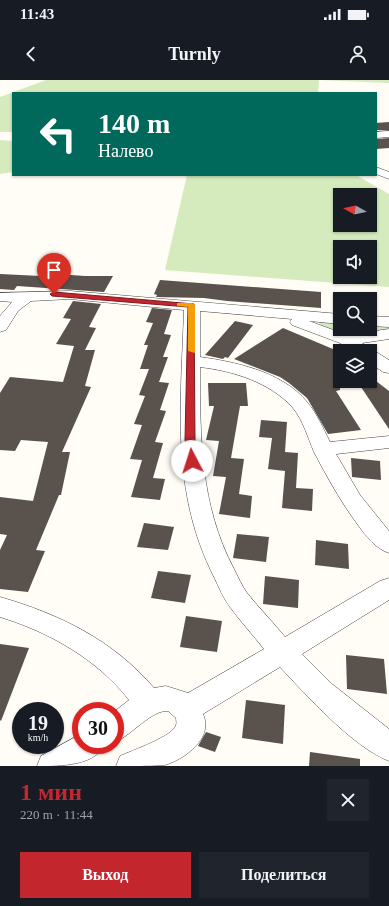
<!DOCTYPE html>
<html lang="ru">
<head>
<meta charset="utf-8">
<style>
  body { margin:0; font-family:"Times New Roman",serif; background:#20242c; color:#f1f3f6; height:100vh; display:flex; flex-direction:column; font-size:15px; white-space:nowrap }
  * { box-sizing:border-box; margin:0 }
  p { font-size:13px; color:#9ea1a6 }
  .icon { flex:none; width:22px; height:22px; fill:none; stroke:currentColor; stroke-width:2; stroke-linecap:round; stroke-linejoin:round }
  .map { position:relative; height:686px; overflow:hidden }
  .side { display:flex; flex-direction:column; background:#171b24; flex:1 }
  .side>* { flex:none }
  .banner { position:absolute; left:12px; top:12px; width:365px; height:84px; border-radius:0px; box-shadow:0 1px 3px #0004; background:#00695c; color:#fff; overflow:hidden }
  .needle { width:26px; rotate:278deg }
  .fabs { position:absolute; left:333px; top:108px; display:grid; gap:8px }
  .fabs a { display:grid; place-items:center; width:44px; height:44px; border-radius:0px; background:#171b24; box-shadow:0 1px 3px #0004; font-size:20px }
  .speed { position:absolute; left:12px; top:622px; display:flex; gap:8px; font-size:20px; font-weight:700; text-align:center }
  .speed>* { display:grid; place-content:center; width:52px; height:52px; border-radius:50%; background:#171b24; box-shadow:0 1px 3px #0004; line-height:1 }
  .speed small { font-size:10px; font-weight:400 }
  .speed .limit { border:6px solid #d22; background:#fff; color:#111 }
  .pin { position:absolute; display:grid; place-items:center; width:34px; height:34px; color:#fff; margin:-41px -17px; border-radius:50% 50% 50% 0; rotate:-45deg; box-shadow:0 0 4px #0007 }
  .pin .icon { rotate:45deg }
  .me { position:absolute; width:44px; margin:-22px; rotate:355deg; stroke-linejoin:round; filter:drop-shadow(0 0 3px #0008) }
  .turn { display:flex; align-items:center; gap:14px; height:84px; padding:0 20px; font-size:18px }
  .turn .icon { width:52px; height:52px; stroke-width:2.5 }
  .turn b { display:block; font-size:28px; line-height:34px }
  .round { display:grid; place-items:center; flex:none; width:42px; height:42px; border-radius:0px; background:#20242c }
  .summary { display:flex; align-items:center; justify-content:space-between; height:68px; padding:0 20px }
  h1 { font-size:24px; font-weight:600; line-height:30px; color:#c4262e }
  .cta { display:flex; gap:8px; margin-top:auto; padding:8px 20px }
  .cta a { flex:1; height:46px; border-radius:0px; background:#c4262e; color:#fff; font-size:16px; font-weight:600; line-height:46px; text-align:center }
  .cta a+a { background:#20242c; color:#f1f3f6 }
  .status { display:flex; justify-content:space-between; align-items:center; height:28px; padding:0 20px; background:#171b24; direction:ltr }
  .status svg { height:11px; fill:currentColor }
  header { display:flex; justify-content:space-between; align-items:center; height:52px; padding:0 20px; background:#171b24; font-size:18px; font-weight:600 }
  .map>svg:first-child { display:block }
  .green { fill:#d5ebbd; fill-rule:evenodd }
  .building { fill:#5a524d }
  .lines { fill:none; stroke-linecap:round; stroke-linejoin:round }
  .minor-casing { stroke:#444; stroke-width:1 }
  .minor { fill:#fff; fill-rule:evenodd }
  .route { fill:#c4262e; stroke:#7f191e }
  .slow { fill:#f59e0b }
</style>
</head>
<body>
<div class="status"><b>11:43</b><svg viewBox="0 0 49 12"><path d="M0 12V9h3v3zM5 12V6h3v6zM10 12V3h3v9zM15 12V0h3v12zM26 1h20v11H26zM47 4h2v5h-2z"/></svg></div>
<header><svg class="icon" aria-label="back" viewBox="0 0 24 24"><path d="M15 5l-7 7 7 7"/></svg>Turnly<svg class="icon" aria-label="person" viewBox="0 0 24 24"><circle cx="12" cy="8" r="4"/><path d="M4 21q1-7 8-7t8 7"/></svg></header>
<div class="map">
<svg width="389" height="686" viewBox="0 0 389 686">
  <rect width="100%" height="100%" fill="#fffdf5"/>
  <!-- green -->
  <g class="green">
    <path d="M46,0H389V3L319,0L318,13H13V52H0V17Z"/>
    <path d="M0,60L13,61V92L0,94Z"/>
    <path d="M187,95H356L389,114V207L165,190ZM340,115H370V145H340ZM340,167H370V197H340Z"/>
    <path d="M322,241L340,242V249H370V245L389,246V251L348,255L340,254L321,246L319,242Z"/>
  </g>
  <!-- building -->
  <g class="building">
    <path d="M389,42V50H376V43Z"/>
    <path d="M389,58V68L376,69V59Z"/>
    <path d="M43,193L85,196H113L104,212L17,206L14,210L0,209V194L41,196Z"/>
    <path d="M160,200L321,212V228L227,221L204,218L156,217L157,215L154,214Z"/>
    <path d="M73,221L101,224L89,247L96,248L85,270H95L85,306L91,307L62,372H70L61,415H59L36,470L45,471L28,512L0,509V470L7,455L0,454V417L33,421L48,362L21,360L15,371L0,370V313L10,297L63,302L74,266L56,264L71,239L63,238Z"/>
    <path d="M152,228L172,230L164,254L171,255L163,277H168L159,302L169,303L160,330L166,331L155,362L163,363L153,398L165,399L160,420L131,417L142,380L130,379L142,345L134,344L145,316L139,315L149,289H140L148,265H144L153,243L146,242Z"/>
    <path d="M235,241L253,245L228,278L225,277L223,279L205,275Z"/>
    <path d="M283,248L340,272V310L336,311L361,350L328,354L307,318L289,303L280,297L234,279Z"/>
    <path d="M357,301H376L389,311V349Z"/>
    <path d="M208,303H246L248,326H240L231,378L244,379L239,414L252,416L250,438L219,434L226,397L213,396L219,361L206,360L214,326H209Z"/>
    <path d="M261,340L287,342L285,372L298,373L296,408L313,409L312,431L282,428L285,391L268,389L272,358L259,357Z"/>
    <path d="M351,378L380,381L381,400L352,397Z"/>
    <path d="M144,443L174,447L168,470L137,467Z"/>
    <path d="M237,454L269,457L266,482L233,478Z"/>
    <path d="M316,460L348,464L349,489L315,485Z"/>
    <path d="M158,491L191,495L185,523L151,518Z"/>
    <path d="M265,496L299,500L298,528L263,524Z"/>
    <path d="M186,536L222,541L217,572L180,567Z"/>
    <path d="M0,564L29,568L1,641L0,640Z"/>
    <path d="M346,575L384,579L387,614L347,609Z"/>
    <path d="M246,620L285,625L283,664L242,658Z"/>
    <path d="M206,652L221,657L215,672L198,666Z"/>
    <path d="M310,672L360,679V686H309Z"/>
  </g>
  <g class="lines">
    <defs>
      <g id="minor">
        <path d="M389,51V57L376,58V52Z"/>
        <path d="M376,87L389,92V99L376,94Z"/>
        <path d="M70,211L340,234V244L309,241L347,255L389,249V259L362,263L389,280V293L383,292L370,283V271H352L340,263L292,245L290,242L292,239L200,231V277C236,282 283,292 307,322C317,334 323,348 330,362L389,356V368L336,374L360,415L389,451V473C376,469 366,456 358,445C341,422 327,397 314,372C308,358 303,340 293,328C270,302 233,291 200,287C200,357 200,425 234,489C238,497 242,506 247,513C259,528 273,542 285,557L380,501L389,498V520L302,574L332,604L389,649V681C353,667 307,616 280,587L203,634C214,658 185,679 165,685C155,686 128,686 116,686L120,676C131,671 174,656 176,645C177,644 176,639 176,638L168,631C151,630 132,655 115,662V631L129,620C97,579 49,552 0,537V517C59,534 113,560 154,608L166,606L188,613L264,569C253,555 240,541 230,527C223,518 219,507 214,497C170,410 181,324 184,230L70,219L31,221L18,231L6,250L0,252V236L12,222L0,221V213Z"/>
        <path d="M370,236L389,237V247L370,246Z"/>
        <path d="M81,654V665H105C93,686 62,686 37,686L41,676Z"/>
      </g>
    </defs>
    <!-- minor casing -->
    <use href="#minor" class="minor-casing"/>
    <!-- minor -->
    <use href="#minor" class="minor"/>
  </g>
  <!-- route -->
  <path class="route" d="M54,212L194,224L195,359L197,381L195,383H188L187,381L185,359L188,227L52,216L50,214Z"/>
  <!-- slow -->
  <path class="slow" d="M177,223H192L195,225V273L188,271V227L177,226Z"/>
</svg>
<div class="fabs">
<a><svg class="needle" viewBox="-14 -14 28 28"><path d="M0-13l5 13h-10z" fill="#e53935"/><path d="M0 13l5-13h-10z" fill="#9ea1a6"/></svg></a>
<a><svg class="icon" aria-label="sound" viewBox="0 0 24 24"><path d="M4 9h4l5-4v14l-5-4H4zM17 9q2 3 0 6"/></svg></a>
<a><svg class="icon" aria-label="search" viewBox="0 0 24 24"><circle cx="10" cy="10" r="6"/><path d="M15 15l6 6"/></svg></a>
<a><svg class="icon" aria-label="layers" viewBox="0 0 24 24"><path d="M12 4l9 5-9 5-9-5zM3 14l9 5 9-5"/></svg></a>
</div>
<div class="speed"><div>19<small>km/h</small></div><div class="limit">30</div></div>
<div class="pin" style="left:54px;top:214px;background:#d93025"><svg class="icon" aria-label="arrive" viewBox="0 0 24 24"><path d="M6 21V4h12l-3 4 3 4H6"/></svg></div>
<svg class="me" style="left:192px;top:381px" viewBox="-20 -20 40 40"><circle r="19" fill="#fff"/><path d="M0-13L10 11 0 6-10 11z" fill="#c4262e"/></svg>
<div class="banner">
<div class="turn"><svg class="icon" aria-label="left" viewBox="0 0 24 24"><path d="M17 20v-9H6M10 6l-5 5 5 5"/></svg><div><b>140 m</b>Налево</div></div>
</div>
</div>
<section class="side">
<div class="summary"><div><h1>1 мин</h1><p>220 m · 11:44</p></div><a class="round"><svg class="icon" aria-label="close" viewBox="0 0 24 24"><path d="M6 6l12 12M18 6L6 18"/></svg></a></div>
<div class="cta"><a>Выход</a><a>Поделиться</a></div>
</section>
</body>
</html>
